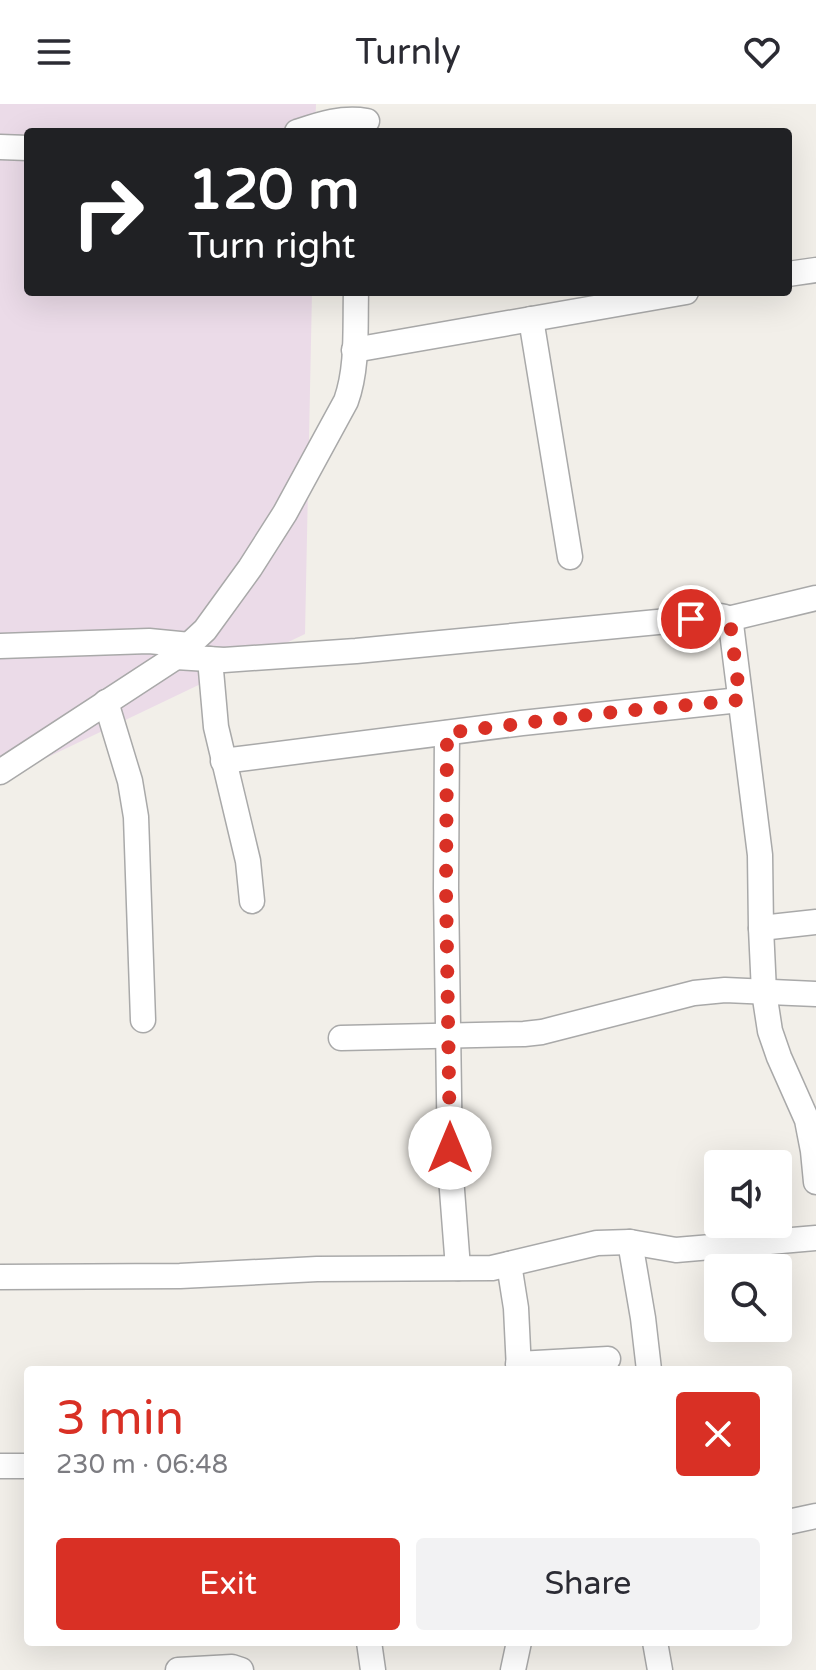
<!DOCTYPE html>
<html lang="en">
<head>
<meta charset="utf-8">
<style>
  body { margin:0; font-family:"Varela Round",sans-serif; background:#f2f2f3; color:#2b2b33; height:100vh; display:flex; flex-direction:column; font-size:30px; white-space:nowrap }
  * { box-sizing:border-box; margin:0 }
  p { font-size:26px; color:#7c7c81 }
  .icon { flex:none; width:44px; height:44px; fill:none; stroke:currentColor; stroke-width:2; stroke-linecap:round; stroke-linejoin:round }
  .map { position:relative; flex:1; overflow:hidden }
  .panel { position:absolute; left:24px; top:1262px; width:768px; height:280px; display:flex; flex-direction:column; background:#fff; border-radius:8px; box-shadow:0 8px 32px #0002 }
  .panel>* { flex:none }
  .guide { position:absolute; left:24px; top:24px; width:768px; height:168px; border-radius:8px; box-shadow:0 8px 32px #0002; background:#202124; color:#fff; overflow:hidden }
  .fabs { position:absolute; left:704px; top:1046px; display:grid; gap:16px }
  .fabs a { display:grid; place-items:center; width:88px; height:88px; border-radius:8px; background:#fff; box-shadow:0 8px 32px #0002; font-size:40px }
  .pin { position:absolute; display:grid; place-items:center; width:68px; height:68px; color:#fff; margin:-34px; border:4px solid #fff; border-radius:50%; box-shadow:0 2px 8px #0007 }
  .me { position:absolute; width:88px; margin:-44px; rotate:0deg; stroke-linejoin:round; filter:drop-shadow(0 0 6px #0008) }
  .turn { display:flex; align-items:center; gap:28px; height:168px; padding:0 32px; font-size:36px }
  .turn .icon { width:104px; height:104px; stroke-width:2.5 }
  .turn b { display:block; font-size:56px; line-height:68px }
  .round { display:grid; place-items:center; flex:none; width:84px; height:84px; border-radius:8px; background:#f2f2f3 }
  .headline { display:flex; align-items:center; justify-content:space-between; height:136px; padding:0 32px }
  h1 { font-size:48px; font-weight:600; line-height:60px; color:#d93025 }
  .button { display:flex; gap:16px; margin-top:auto; padding:16px 32px }
  .button a { flex:1; height:92px; border-radius:8px; background:#d93025; color:#fff; font-size:32px; font-weight:600; line-height:92px; text-align:center }
  .button a+a { background:#f2f2f3; color:#2b2b33 }
  header { display:flex; justify-content:space-between; align-items:center; height:104px; padding:0 32px; background:#fff; font-size:36px; font-weight:600 }
  .map>svg:first-child { display:block }
  .industrial { fill:#ebdbe8 }
  .lines { fill:none; stroke-linecap:round; stroke-linejoin:round }
  .minor-casing { stroke:#a9a9a9; stroke-width:27 }
  .minor { stroke:#fff; stroke-width:24 }
  .route { stroke:#d93025; stroke-width:14; stroke-dasharray:0 25.2 }
</style>
</head>
<body>
<header><svg class="icon" aria-label="menu" viewBox="0 0 24 24"><path d="M4 6h16M4 12h16M4 18h16"/></svg>Turnly<svg class="icon" aria-label="heart" viewBox="0 0 24 24"><path d="M12 20l-8-8c-3-5 5-10 8-4 3-6 11-1 8 4z"/></svg></header>
<div class="map">
<svg width="816" height="1566" viewBox="0 0 816 1566">
  <rect width="100%" height="100%" fill="#f2efe9"/>
  <!-- industrial -->
  <path class="industrial" d="M0,0H316L315,28H28V188H312L305,530L0,676Z"/>
  <g class="lines">
    <defs>
      <g id="minor">
        <path d="M297,28C321,20 341,13 367,17"/>
        <path d="M0,43L28,44"/>
        <path d="M788,170L816,166"/>
        <path d="M531,215L570,453"/>
        <path d="M354,246L686,188"/>
        <path d="M728,515L816,494"/>
        <path d="M0,542L149,537L190,541"/>
        <path d="M176,553L224,556L356,547L720,512L725,513L731,520L760,751L761,824L764,888L770,927L779,953L807,1016L813,1047L816,1078"/>
        <path d="M210,555L216,623L248,757L252,797"/>
        <path d="M106,598L130,677L136,713L143,916"/>
        <path d="M447,629L446,784L450,1060L458,1164"/>
        <path d="M223,657L522,619L740,596"/>
        <path d="M0,668L176,553L205,526L250,464L285,409L346,297C358,264 355,224 356,188"/>
        <path d="M761,824L816,818"/>
        <path d="M341,934L524,930L542,928L694,889L725,886L816,890"/>
        <path d="M630,1138L643,1214L649,1266"/>
        <path d="M509,1160L516,1204L519,1266"/>
        <path d="M0,1173L180,1172L317,1165L492,1164L597,1139L630,1138L676,1146L816,1134"/>
        <path d="M518,1260L608,1255"/>
        <path d="M0,1362H28"/>
        <path d="M788,1418L816,1412"/>
        <path d="M369,1538L373,1566"/>
        <path d="M655,1538L660,1566"/>
        <path d="M178,1566L232,1563L241,1566"/>
        <path d="M513,1566L519,1538"/>
      </g>
    </defs>
    <!-- minor casing -->
    <use href="#minor" class="minor-casing"/>
    <!-- minor -->
    <use href="#minor" class="minor"/>
  </g>
  <g class="lines">
    <!-- route -->
    <path class="route" d="M450,1044L446,784L447,629L595,610L740,596L730,518C721,508 703,514 691,515"/>
  </g>
</svg>
<div class="fabs">
<a><svg class="icon" aria-label="sound" viewBox="0 0 24 24"><path d="M4 9h4l5-4v14l-5-4H4zM17 9q2 3 0 6"/></svg></a>
<a><svg class="icon" aria-label="search" viewBox="0 0 24 24"><circle cx="10" cy="10" r="6"/><path d="M15 15l6 6"/></svg></a>
</div>
<div class="pin" style="left:691px;top:515px;background:#d93025"><svg class="icon" aria-label="arrive" viewBox="0 0 24 24"><path d="M6 21V4h12l-3 4 3 4H6"/></svg></div>
<svg class="me" style="left:450px;top:1044px" viewBox="-20 -20 40 40"><circle r="19" fill="#fff"/><path d="M0-13L10 11 0 6-10 11z" fill="#d93025"/></svg>
<div class="guide">
<div class="turn"><svg class="icon" aria-label="right" viewBox="0 0 24 24"><path d="M7 20v-9h11M14 6l5 5-5 5"/></svg><div><b>120 m</b>Turn right</div></div>
</div>
<section class="panel">
<div class="headline"><div><h1>3 min</h1><p>230 m · 06:48</p></div><a class="round" style="background:#d93025;color:#fff"><svg class="icon" aria-label="close" viewBox="0 0 24 24"><path d="M6 6l12 12M18 6L6 18"/></svg></a></div>
<div class="button"><a>Exit</a><a>Share</a></div>
</section>
</div>
</body>
</html>
